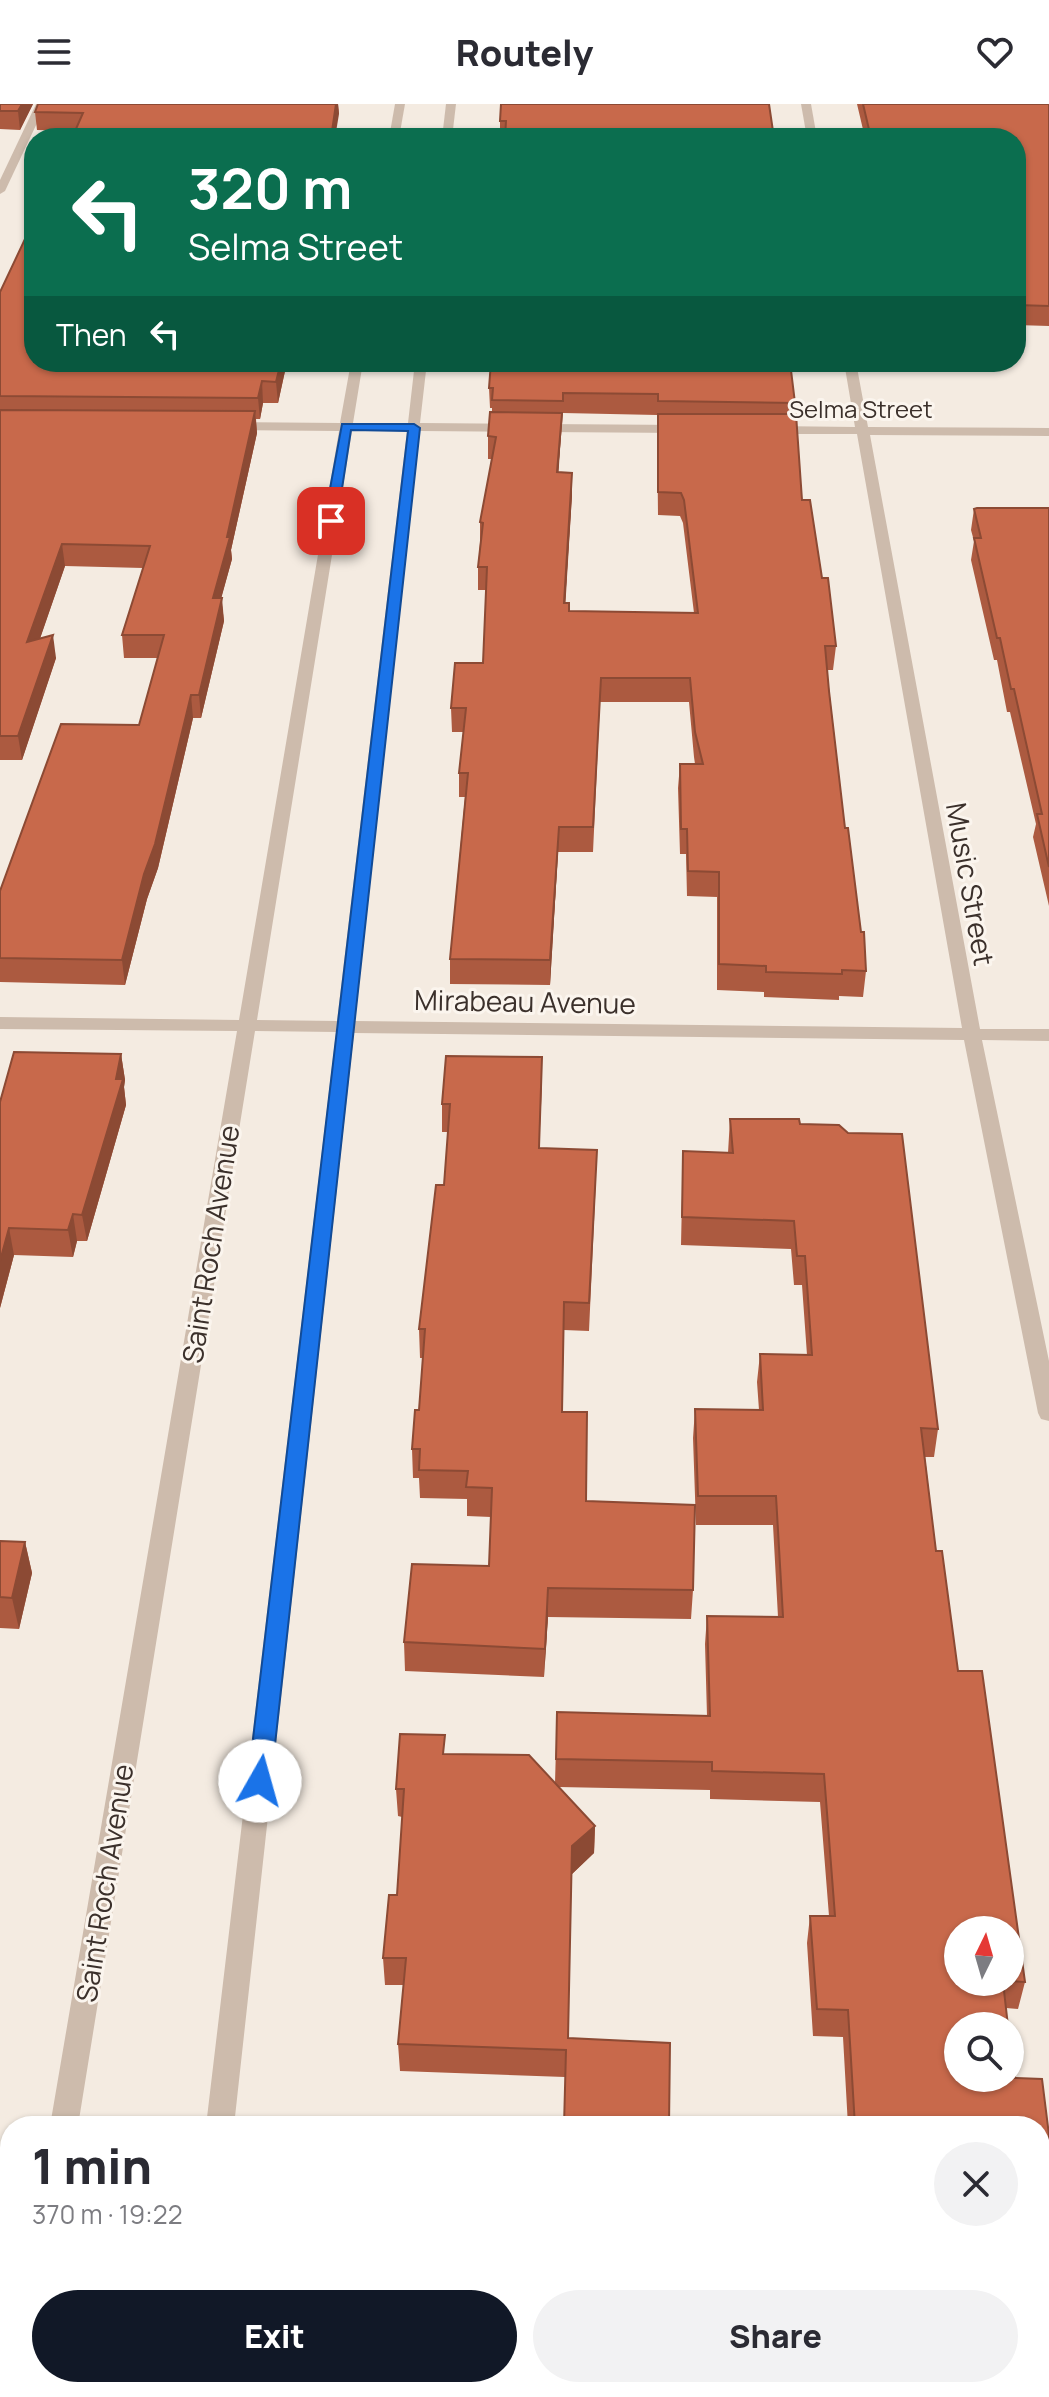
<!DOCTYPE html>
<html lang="en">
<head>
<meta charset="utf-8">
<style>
  body { margin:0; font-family:Manrope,sans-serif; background:#f2f2f3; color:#2b2b33; height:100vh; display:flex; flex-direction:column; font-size:30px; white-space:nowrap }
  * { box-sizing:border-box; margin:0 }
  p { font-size:26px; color:#7c7c81 }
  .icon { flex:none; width:44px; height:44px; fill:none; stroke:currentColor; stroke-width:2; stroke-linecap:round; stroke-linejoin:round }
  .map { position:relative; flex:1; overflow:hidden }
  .sheet { position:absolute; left:0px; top:2012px; width:1050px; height:282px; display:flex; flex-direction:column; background:#fff; border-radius:32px 32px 0 0; box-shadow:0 2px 6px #0004 }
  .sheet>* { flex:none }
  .guide { position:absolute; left:24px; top:24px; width:1002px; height:244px; border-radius:32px; box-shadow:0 2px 6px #0004; background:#0b6e4f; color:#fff; overflow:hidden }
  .needle { width:52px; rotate:5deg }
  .controls { position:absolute; left:944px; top:1812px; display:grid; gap:16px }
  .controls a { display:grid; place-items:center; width:80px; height:80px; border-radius:50%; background:#fff; box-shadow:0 2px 6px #0004; font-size:40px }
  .pin { position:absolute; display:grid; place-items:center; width:68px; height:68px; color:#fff; margin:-34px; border-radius:16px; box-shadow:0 4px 12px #0006 }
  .me { position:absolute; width:88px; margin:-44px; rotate:7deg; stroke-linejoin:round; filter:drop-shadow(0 0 6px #0008) }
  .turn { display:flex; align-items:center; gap:28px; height:168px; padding:0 32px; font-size:36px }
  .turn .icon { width:104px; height:104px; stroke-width:2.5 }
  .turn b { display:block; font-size:56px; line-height:68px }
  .then { display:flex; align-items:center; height:76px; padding:0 32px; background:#0003; gap:16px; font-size:30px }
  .round { display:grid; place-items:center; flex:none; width:84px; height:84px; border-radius:42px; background:#f2f2f3 }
  .overview { display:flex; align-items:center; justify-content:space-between; height:136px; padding:0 32px }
  h1 { font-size:48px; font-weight:800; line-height:60px }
  .action { display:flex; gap:16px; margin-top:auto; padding:16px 32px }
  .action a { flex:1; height:92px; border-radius:48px; background:#111827; color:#fff; font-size:32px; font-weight:800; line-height:92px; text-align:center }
  .action a+a { background:#f2f2f3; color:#2b2b33 }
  header { display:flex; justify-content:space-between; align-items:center; height:104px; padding:0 32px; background:#fff; font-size:36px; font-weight:800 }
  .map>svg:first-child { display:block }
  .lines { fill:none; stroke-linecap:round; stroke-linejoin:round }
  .minor { fill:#cdbbac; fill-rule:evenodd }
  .wall { fill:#ac5a40; fill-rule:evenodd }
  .shaded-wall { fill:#8c4a34 }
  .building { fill:#c8694b; stroke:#8c4a34; stroke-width:2 }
  .route { fill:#1a73e8; stroke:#114b97; stroke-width:2 }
  .labels { text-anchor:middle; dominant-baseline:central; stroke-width:6; stroke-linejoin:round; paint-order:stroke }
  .far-street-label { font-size:24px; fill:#3b302b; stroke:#fbf5ee }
  .street-label { font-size:28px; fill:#3b302b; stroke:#fbf5ee }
</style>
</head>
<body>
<header><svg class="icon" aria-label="menu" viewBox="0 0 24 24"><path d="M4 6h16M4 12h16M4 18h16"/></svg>Routely<svg class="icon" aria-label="heart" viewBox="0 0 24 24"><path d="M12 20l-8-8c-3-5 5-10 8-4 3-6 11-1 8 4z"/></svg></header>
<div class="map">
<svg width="1049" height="2293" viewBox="0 0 1049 2293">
  <rect width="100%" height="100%" fill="#f4ebe1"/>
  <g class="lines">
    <!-- minor -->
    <g class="minor">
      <path d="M36,0H46L5,87L0,90V76Z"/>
      <path d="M395,0H405L399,34H389Z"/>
      <path d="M446,0H456L452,34H442Z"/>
      <path d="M801,0H811L817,34H807Z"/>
      <path d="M351,258H363L353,319H408L415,258H427L420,319L684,321L690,325L684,329L420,327L355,917L962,924L857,330H772L766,326L772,322L855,323L844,258H856L868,323L1049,324V332L870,331L980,925H1049V937L982,936L1049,1257V1317L1041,1315L1038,1309L964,936L354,929L234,2022H206L336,928L255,927L78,2022H50L237,927L0,925V913L239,916L339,327L232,326L226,322L232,318L340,319ZM352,327H407L337,917L257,916Z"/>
      <path d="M10,2275V2284H36L34,2293H4Z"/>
      <path d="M175,2284H205L204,2293H174Z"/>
    </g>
  </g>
  <!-- wall -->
  <g class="wall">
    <path d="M0,0H33L20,26L0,25Z"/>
    <path d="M38,0H338L339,10L75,27L37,26L35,8Z"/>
    <path d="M857,0H1049V222L1016,221V34H865Z"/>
    <path d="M500,17L774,34H500Z"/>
    <path d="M0,188L287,258L278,299H263L260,315H256L257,329L231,446L232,455L221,494L224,517L201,614H193L158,764L147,795L125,881L0,878V787L139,621L158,554H124L122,531L143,464L65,462L40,534L56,554L22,656H0Z"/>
    <path d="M491,258L795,299L794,310L802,396L822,474L836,542L833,566H827L845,724L866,867L863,893L839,892V896L764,893V888L717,886V793L687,792L686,750H680L678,684L680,660H695L694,653L689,598H600L593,748H558L550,881L450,880V855L465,693H459V669L464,628H452L451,604L483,559L486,486H478V463L480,439V418L492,355H488V332L492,308V304H490L489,284ZM563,309L657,311L658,411L680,412L683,419L694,509L569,507L565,499L572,391L558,368Z"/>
    <path d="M1049,404V802L1033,733L1036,720L1010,608H1007L997,556H994L971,456L974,437L971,426L974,405Z"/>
    <path d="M121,950L125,976L124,983L126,1001L87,1137H77L73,1153L14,1151L0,1204V998Z"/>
    <path d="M542,982L539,1044L596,1074L589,1227L564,1226L562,1308L586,1397L693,1486L691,1515L548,1513L544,1573L405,1567L404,1538L489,1462L491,1413L467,1412V1395L420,1394L419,1374H413L412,1345L419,1306L423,1254H420L419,1225L444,1081L448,1028H442V1000Z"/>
    <path d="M730,1015L800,1020L938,1325L934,1353H925L936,1447L958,1567L1025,1878L1018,1905L1006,1904L1015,1974L1049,2031V2065L1044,2081H1040V2022H848L843,1933L813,1932L807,1839L810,1812H829L820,1698L710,1695V1686L559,1683L595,1722L594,1749L572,1770L565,1973L400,1967L398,1940L404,1881H385L383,1854L397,1791L402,1713L398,1712L396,1685L446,1650L555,1679L557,1608L707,1612L705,1540L707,1512L778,1513L773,1421H696L693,1334L695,1305L759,1306L757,1278L760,1250L807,1251L802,1181H794L791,1145L681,1141L683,1047L728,1049ZM1010,1826V1878H958Z"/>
    <path d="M0,1437L25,1438L32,1469L19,1525L0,1524Z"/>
    <path d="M1040,2144H1049V2224H1046L1040,2245Z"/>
    <path d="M1040,2245L1048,2246L1040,2268Z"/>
  </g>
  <!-- shaded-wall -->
  <g class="shaded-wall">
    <path d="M22,0H33L20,26L18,7Z"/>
    <path d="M336,0H338L339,10L335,34H331Z"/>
    <path d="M281,258H287L278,299L276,278Z"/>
    <path d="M262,277L263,299L260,315L258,294Z"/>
    <path d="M255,307L257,329L231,446L232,455L215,517L213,494Z"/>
    <path d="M562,309L561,331L557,391V368Z"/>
    <path d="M572,369V391L564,523V499Z"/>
    <path d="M62,440L65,462L31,561L27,538Z"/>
    <path d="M222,494L224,517L201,614L199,591Z"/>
    <path d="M53,531L56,554L22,656L18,632Z"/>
    <path d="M191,591L193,614L158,764L147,795L125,881L122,856Z"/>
    <path d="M559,723L558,748L550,881V856Z"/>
    <path d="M121,950L125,976L124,983L126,1001L87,1137L82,1111Z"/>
    <path d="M73,1110L77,1137L73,1153L68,1126Z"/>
    <path d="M9,1124L14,1151L0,1204V1157Z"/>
    <path d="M25,1438L32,1469L19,1525L12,1494Z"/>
    <path d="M548,1484V1513L544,1573L545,1545Z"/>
    <path d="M595,1722L594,1749L572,1770V1742Z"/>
  </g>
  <!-- building -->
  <g class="building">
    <path d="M0,0H22L18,7H0Z"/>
    <path d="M38,0H336L331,34H72L83,9L35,8Z"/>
    <path d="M501,0H769L774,34H505L506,17H500Z"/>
    <path d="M863,0H1049V202L1016,201V34H871Z"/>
    <path d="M34,116V258H281L276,278L262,277L258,294L0,292V188Z"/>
    <path d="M491,258H790L795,299L658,297V290L563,289V297L492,296L493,284H489Z"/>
    <path d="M0,306L255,307L227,433H230L213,494H222L199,591H191L155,740L144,770L122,856L0,854V787L61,620L139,621L164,531H122L150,442L62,440L27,538L53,531L18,632H0Z"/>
    <path d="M490,308L562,309L557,368L572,369L564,499H569V507L698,509L684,396L681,389L658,388V310H796L802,396H810L822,474H828L836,542H825L829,587L845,724H848L861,828H864L866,867L842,866V870L766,868V862L719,860V768L688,767L687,725H681L680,660H703L695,628L690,574H601L593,723H559L550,856L450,855L468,669H459L466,604H451L455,559H483L487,463H478L483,419L480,418L496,333L488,332Z"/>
    <path d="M977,404H1049V763L1037,710H1042L1014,585H1011L1000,534H997L974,434H981L974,405Z"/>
    <path d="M14,948L121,950L116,975H123L82,1111L73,1110L68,1126L9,1124L0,1157V998Z"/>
    <path d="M446,952L542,953L539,1044L597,1046L589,1199L564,1198L562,1308H587L586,1397L695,1401L693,1486L548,1484L545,1545L404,1538L412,1460L489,1462L492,1384L466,1383L468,1367L419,1366L420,1345H412L415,1306H419L425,1225H419L436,1081H444L450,1000H442Z"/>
    <path d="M730,1015H799L800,1020L839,1021L848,1029L902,1030L938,1325L921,1324L936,1447H942L958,1567H982L1025,1878L1010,1877V1826H958V1878H1003L1008,1922H958V1974H1010V1935L1015,1974L1042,1975L1049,2031V2055H1040V2022H855L848,1906L817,1905L810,1812H835L824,1670L712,1667V1658L556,1655L557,1608L710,1612L707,1512L783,1513L776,1392H698L695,1305L763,1306L760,1250L812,1251L805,1152H797L794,1117L682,1113L683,1047L733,1049Z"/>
    <path d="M0,1437L25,1438L12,1494L0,1493Z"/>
    <path d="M400,1630L445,1631L443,1650L529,1651L595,1722L572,1742L568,1934L670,1939L669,2022H564L566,1946L398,1940L406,1854H383L389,1791H397L404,1685H396Z"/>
    <path d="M1040,2144H1049V2199H1043L1048,2246L1040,2245Z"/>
  </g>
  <!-- route -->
  <path class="route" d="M342,320H414L420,324L271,1677L268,1683L260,1686L252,1683L248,1677L408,327L351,326L337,417L331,421L324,417Z"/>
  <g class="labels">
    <!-- far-street labels -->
    <g class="far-street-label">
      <text x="861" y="304">Selma Street</text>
    </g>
    <!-- street labels -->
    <g class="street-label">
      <text transform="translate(971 780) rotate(80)">Music Street</text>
      <text transform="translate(525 897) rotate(1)">Mirabeau Avenue</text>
      <text transform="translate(210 1140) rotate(-81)">Saint Roch Avenue</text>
      <text transform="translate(104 1779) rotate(-81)">Saint Roch Avenue</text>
    </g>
  </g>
</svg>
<div class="controls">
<a><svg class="needle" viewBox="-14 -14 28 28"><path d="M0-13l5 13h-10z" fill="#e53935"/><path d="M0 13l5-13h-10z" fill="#7c7c81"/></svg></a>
<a><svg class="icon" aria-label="search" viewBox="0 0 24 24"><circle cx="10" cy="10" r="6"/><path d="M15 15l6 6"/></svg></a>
</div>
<div class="pin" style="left:331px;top:417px;background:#d93025"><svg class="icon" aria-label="arrive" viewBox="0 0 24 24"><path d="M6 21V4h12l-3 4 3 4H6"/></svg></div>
<svg class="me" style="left:260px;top:1677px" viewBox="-20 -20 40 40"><circle r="19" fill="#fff"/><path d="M0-13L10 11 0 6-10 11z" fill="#1a73e8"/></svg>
<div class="guide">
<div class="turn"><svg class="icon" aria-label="left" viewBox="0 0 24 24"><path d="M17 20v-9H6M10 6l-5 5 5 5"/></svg><div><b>320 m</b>Selma Street</div></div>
<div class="then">Then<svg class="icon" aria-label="left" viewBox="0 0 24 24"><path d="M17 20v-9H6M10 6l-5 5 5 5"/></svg></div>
</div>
<section class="sheet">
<div class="overview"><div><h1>1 min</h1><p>370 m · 19:22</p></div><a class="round"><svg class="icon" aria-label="close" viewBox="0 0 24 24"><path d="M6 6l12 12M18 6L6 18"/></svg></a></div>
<div class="action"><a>Exit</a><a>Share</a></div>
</section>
</div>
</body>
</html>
